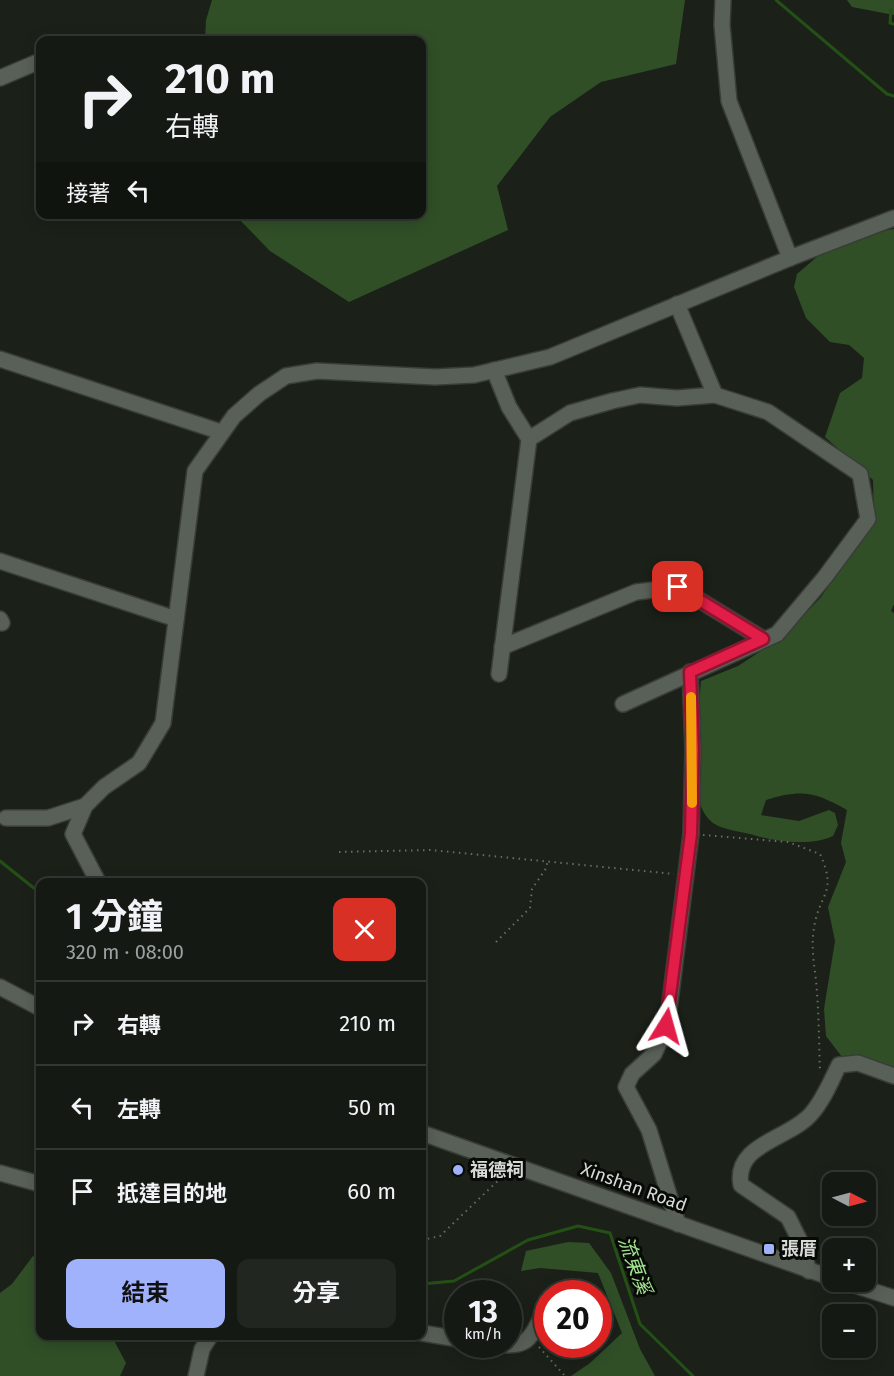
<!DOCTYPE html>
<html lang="zh-TW">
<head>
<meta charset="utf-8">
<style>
  body { margin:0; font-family:"Fira Sans","Noto Sans TC",sans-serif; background:#212621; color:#f1f3f6; height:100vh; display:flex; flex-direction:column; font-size:22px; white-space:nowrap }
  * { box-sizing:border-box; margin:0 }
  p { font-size:20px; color:#9da0a0 }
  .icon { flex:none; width:33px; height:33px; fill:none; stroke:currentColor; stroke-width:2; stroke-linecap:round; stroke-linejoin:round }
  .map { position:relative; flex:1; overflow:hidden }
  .drawer { position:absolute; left:36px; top:878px; width:390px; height:462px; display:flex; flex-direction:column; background:#141913; border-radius:12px; box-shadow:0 3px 15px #0003,0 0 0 2px #333833 }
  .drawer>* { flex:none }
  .hud { position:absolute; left:36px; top:36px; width:390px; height:183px; border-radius:12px; box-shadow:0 3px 15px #0003,0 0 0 2px #333833; background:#141913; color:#f1f3f6; overflow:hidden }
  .needle { width:39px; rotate:96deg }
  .fabs { position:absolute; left:822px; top:1172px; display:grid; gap:12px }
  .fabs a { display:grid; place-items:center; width:54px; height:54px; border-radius:12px; background:#141913; box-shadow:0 3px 15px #0003,0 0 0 2px #333833; font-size:30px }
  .speed { position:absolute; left:444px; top:1280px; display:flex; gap:12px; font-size:30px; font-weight:700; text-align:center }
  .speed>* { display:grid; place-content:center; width:78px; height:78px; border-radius:50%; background:#141913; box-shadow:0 3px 15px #0003,0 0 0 2px #333833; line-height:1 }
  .speed small { font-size:15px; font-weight:400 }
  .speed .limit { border:9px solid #d22; background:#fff; color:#111 }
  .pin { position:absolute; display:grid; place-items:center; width:51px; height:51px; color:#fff; margin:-26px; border-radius:12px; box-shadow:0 3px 9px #0006 }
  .me { position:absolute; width:66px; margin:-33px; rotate:8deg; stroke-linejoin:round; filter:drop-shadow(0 0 4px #0008) }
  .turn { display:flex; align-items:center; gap:21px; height:126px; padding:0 30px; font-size:27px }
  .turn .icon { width:78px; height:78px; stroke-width:2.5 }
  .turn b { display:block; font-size:42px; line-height:51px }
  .then { display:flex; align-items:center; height:57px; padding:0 30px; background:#0003; gap:12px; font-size:22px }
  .round { display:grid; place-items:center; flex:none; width:63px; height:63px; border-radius:12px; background:#212621 }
  .headline { display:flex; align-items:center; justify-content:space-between; height:102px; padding:0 30px }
  h1 { font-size:36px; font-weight:700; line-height:45px }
  .action { display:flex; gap:12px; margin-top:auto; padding:12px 30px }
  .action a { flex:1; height:69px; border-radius:12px; background:#a1b2fd; color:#111; font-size:24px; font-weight:700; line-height:69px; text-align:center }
  .action a+a { background:#212621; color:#f1f3f6 }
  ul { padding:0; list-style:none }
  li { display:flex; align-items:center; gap:18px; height:84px; padding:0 30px; border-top:2px solid #333833 }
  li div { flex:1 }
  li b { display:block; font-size:22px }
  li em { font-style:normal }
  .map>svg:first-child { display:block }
  .green { fill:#304f27 }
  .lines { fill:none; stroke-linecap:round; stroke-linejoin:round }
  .stream { stroke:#245016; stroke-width:3 }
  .minor-casing { stroke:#383d37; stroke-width:18 }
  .path { stroke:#686e67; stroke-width:2; stroke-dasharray:1.5 4.5; stroke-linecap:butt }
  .minor { stroke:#596057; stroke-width:15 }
  .route-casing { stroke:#92132f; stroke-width:15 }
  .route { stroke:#e11d48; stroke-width:10 }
  .slow { stroke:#f59e0b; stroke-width:10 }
  .poi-dot { fill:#a1b2fd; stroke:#070a07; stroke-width:2 }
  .labels { text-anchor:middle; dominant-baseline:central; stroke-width:6; stroke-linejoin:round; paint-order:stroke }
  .poi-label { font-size:18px; font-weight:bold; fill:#d7dbd6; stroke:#070a07; text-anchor:start }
  .street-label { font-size:18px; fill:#d7dbd6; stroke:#070a07 }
  .water-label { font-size:20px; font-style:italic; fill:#a1e28f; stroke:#070a07 }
</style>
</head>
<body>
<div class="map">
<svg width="894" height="1376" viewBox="0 0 894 1376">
  <rect width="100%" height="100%" fill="#1b2119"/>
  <!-- green -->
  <g class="green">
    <path d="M212,0H685L676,64L601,82L550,117L497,186L508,230L349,302L270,251L235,215L422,214V40H205L206,20Z"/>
    <path d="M847,0H894V15L852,7Z"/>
    <path d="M894,229V604L891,611L894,613V1069L842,1057L826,1036L824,1009L835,941L828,907L846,862L841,843L847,810C815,792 802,789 766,800L761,815L799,821L829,810L835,813L838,825L833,836C813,846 779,842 757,836C745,832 723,830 713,823C682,799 699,717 701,681L738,666L784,636L821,597L874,520L873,480L825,437L840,393L862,378L864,358L849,345L830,342L806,318L794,287L797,274L818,256L861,235Z"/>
    <path d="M568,1242L589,1243L611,1273L640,1349L655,1376H571L590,1363L622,1333L598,1273L540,1268L521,1271L526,1251Z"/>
    <path d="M33,1256L40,1259V1335H111L126,1363L120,1376H0V1293L12,1284Z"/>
  </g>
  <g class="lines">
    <!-- stream -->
    <g class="stream">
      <path d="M776,0L887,94L894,96"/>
      <path d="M891,9L890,23L894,24"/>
      <path d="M0,861L40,893"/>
      <path d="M422,1284L454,1281L528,1240L578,1226L610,1233L640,1324L693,1376"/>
    </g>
    <defs>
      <g id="minor">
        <path d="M723,0L722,25L729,101L790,258"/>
        <path d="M0,78L40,61"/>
        <path d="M677,304L715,395"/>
        <path d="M0,359L221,432"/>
        <path d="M494,370L509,407L529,439L570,413L612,401L640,395L677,398L715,395L768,412L860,474L868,519L825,577L777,634L623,704"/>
        <path d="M0,561L176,619"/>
        <path d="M0,619L2,623"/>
        <path d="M502,647L636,592L678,587L763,639"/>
        <path d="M499,674L529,439"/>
        <path d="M6,818H48L85,806"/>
        <path d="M98,882L73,834L85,806L104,787L139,763L163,723L195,471L234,416L259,394L286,376L317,371L435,377L474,375L550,357L795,256L894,218"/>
        <path d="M0,987L40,1008"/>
        <path d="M422,1133L832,1278"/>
        <path d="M0,1173L40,1184"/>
        <path d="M678,1224L649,1130L626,1087L632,1074L654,1054L667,1026L691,834L693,749L690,672"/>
        <path d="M809,1271L800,1241L788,1217L741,1185C733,1144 790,1139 811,1114C823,1101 831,1081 839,1065L858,1063L894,1076"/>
        <path d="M842,1281L894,1298"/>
        <path d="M422,1333L458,1339"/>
        <path d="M490,1344C527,1347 528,1344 544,1312"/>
        <path d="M196,1376L202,1349L211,1335"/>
      </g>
    </defs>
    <!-- minor casing -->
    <use href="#minor" class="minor-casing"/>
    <!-- path -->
    <g class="path">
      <path d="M703,835L788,842L820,854C838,894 819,893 814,928C810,951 816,971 817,993C819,1019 819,1046 820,1072"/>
      <path d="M339,852L431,850L674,874"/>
      <path d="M496,942L530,908L532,889L547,867V860"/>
      <path d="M422,1240L440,1236L505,1174"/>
      <path d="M539,1347L565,1376"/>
    </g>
    <!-- minor -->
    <use href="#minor" class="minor"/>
  </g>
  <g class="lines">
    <defs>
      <path id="route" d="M666,1026L691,834L693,749L690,672L763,639L678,587"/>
    </defs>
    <!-- route casing -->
    <use href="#route" class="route-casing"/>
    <!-- route -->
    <use href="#route" class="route"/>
    <!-- slow -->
    <path class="slow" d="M691,697L692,803"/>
  </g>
  <!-- markers -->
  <g class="poi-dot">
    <circle cx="458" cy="1170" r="6"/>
    <rect x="763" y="1243" width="12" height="12" rx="3"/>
  </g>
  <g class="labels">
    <!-- poi labels -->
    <g class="poi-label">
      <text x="470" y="1170">福德祠</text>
      <text x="781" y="1249">張厝</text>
    </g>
    <!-- street labels -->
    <g class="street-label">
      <text transform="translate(634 1187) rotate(20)">Xinshan Road</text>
    </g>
    <!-- water labels -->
    <g class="water-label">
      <text transform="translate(635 1265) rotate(70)">流東溪</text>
    </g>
  </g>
</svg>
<div class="fabs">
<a><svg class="needle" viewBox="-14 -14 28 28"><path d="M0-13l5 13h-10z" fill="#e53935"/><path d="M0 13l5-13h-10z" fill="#9da0a0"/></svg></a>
<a>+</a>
<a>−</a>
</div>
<div class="speed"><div>13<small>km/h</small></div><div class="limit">20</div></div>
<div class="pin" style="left:678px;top:587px;background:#d93025"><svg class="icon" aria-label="arrive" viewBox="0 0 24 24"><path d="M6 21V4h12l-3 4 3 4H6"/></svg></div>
<svg class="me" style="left:666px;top:1026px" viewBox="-20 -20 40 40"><path d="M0-17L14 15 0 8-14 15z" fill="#e11d48" stroke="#fff" stroke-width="4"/></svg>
<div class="hud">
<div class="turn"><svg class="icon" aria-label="right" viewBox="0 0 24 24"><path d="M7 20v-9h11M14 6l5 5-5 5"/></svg><div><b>210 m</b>右轉</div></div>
<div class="then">接著<svg class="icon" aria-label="left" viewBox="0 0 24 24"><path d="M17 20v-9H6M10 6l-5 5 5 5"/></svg></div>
</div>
<section class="drawer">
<div class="headline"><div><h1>1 分鐘</h1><p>320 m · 08:00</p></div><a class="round" style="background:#d93025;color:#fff"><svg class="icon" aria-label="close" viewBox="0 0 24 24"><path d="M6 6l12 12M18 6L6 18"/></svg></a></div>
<ul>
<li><svg class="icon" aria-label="right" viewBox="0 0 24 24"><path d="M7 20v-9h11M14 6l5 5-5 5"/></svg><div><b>右轉</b></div><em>210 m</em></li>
<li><svg class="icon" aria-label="left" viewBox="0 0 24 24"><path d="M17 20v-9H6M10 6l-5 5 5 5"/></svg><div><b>左轉</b></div><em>50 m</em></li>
<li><svg class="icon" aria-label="arrive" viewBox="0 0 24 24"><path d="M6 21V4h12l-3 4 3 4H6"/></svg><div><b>抵達目的地</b></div><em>60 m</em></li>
</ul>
<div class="action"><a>結束</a><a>分享</a></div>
</section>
</div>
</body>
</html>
